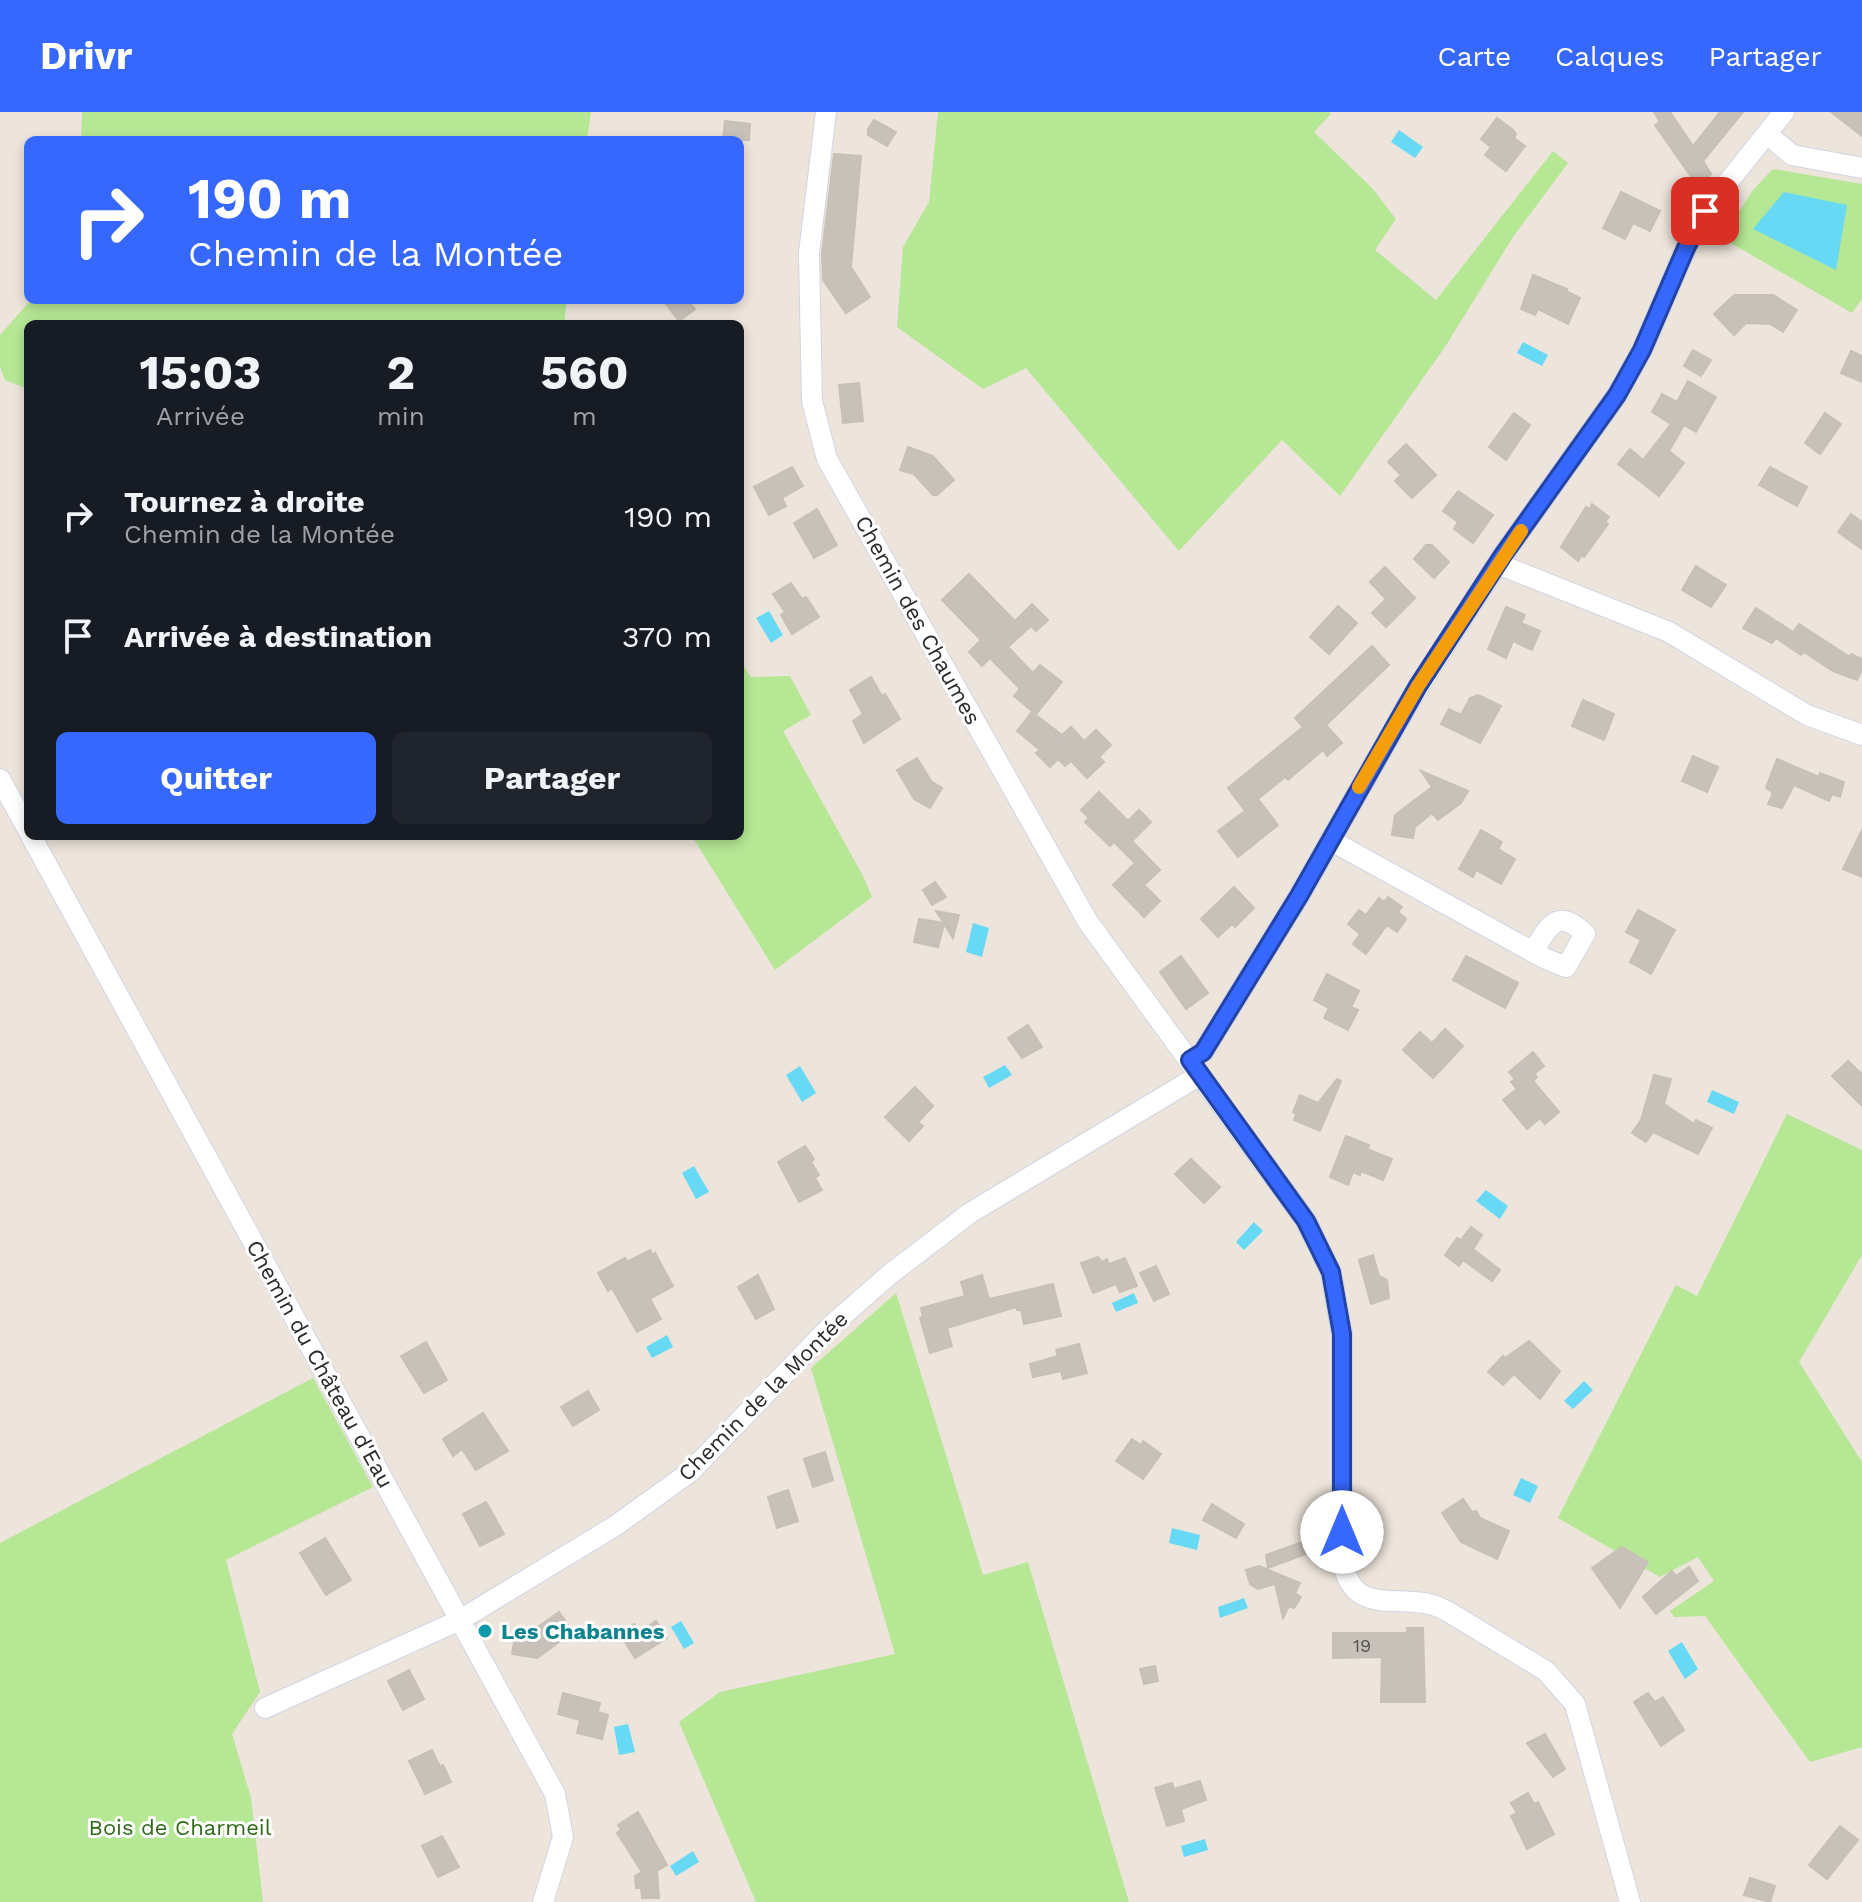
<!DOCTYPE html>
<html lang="fr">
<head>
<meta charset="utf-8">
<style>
  body { margin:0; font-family:"Work Sans",sans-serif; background:#20242c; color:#f1f3f6; height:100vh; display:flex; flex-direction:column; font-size:30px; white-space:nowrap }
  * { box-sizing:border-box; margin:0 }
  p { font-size:26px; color:#9ea1a6 }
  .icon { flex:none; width:44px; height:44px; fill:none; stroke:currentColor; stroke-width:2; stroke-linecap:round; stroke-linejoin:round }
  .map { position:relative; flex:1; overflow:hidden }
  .drawer { position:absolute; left:24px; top:208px; width:720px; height:520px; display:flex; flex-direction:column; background:#171b24; border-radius:12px; box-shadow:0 4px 12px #0003 }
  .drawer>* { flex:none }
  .hud { position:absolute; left:24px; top:24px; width:720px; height:168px; border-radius:12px; box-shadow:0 4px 12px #0003; background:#3668ff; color:#fff; overflow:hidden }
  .pin { position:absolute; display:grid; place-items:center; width:68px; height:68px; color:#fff; margin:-34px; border-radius:16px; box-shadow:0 4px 12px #0006 }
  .me { position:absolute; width:88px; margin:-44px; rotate:0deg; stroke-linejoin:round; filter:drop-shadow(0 0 6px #0008) }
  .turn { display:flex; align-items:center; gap:28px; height:168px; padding:0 32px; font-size:36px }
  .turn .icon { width:104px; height:104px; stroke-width:2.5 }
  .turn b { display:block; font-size:56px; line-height:68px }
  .eta { display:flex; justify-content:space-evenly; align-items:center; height:136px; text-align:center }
  .eta b { font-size:48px; font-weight:700; line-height:56px }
  .action { display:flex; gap:16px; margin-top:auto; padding:16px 32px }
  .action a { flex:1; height:92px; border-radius:12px; background:#3668ff; color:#fff; font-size:32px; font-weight:700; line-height:92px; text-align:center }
  .action a+a { background:#20242c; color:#f1f3f6 }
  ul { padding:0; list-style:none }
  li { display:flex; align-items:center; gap:24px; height:120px; padding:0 32px }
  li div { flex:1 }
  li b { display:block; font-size:30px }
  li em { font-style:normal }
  header { display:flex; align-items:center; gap:48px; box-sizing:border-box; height:112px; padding:0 40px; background:#3668ff; color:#fff }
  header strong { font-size:38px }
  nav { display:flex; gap:44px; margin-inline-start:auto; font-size:28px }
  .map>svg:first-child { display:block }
  .green { fill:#b5e794 }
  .water { fill:#67d9f5 }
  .building { fill:#c8c1ba; stroke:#c8c0b4; stroke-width:2 }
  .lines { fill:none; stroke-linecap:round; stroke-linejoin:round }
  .street-casing { stroke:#d0d5e4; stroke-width:22 }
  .street { stroke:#fff; stroke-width:20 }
  .route-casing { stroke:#2344a6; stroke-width:20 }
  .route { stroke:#3668ff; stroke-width:14 }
  .slow { stroke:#f59e0b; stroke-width:14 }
  .culture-dot { fill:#0f9aa8; stroke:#fff; stroke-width:3 }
  .labels { text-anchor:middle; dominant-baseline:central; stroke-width:6; stroke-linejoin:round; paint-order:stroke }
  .number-label { font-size:18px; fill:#52504e }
  .street-label { font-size:22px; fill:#2a2a2a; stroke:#fff }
  .culture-label { font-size:22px; font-weight:bold; fill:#0d838f; stroke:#fff; text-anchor:start }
  .park-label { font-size:22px; fill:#2d6b16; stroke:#fff }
</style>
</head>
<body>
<header>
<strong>Drivr</strong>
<nav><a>Carte</a><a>Calques</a><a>Partager</a></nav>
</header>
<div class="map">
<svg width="1862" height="1790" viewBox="0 0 1862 1790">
  <rect width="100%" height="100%" fill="#ede4db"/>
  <!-- green -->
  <g class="green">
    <path d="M82,0H591L587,28H81Z"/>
    <path d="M938,0H1329L1331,2L1314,20L1372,76L1396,107L1375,138L1436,188L1553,39L1568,51L1513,125L1445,235L1340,384L1282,328L1179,439L1026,256L983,277L897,215L903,135L929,90Z"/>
    <path d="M1773,57L1862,72V187L1852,201L1722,126L1753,78Z"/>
    <path d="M31,188H567L564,212H28V277L5,268L0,255V223Z"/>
    <path d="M740,549L751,565L790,564L811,603L783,619L863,764L872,785L775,858L692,724H740Z"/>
    <path d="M1787,1002L1862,1038V1143L1799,1250L1862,1350V1635L1810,1650L1705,1504L1674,1505L1670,1499L1714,1469L1698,1445L1660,1465L1558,1406L1676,1173L1697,1184Z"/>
    <path d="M896,1181L983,1463L1028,1450L1129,1790H756L679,1610L720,1580L895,1542L811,1256Z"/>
    <path d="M313,1266L373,1375L226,1448L260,1580L232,1622L251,1686L263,1790H0V1431Z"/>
  </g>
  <!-- water -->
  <g class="water">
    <path d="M1399,18L1423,35L1415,46L1391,30Z"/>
    <path d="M1784,80L1847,93L1836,158L1753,117Z"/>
    <path d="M1523,230L1548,243L1542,254L1517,241Z"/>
    <path d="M769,499L783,523L771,531L756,506Z"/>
    <path d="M973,811L989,816L982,845L966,840Z"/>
    <path d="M1005,953L1012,963L989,976L983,965Z"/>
    <path d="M800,954L816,981L802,990L786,963Z"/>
    <path d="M1712,978L1739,990L1734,1002L1707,990Z"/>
    <path d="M694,1054L709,1080L696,1087L682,1061Z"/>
    <path d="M1486,1078L1508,1094L1500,1107L1476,1089Z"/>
    <path d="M1254,1110L1263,1119L1244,1138L1236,1130Z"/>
    <path d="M1134,1181L1138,1191L1116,1200L1112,1191Z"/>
    <path d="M667,1223L673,1235L652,1246L646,1235Z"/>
    <path d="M1584,1269L1593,1278L1573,1297L1564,1289Z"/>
    <path d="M1521,1366L1538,1374L1530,1391L1513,1383Z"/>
    <path d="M1172,1416L1200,1423L1197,1438L1169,1431Z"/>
    <path d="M1244,1486L1248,1496L1220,1506L1218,1495Z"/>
    <path d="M681,1509L694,1531L684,1537L671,1515Z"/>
    <path d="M1682,1530L1698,1557L1685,1567L1668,1539Z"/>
    <path d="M628,1612L635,1640L619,1643L614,1615Z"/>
    <path d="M1205,1727L1208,1738L1184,1745L1181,1734Z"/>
    <path d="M693,1739L699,1750L676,1764L670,1754Z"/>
  </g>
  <!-- building -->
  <g class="building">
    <path d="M1654,0H1670L1693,34L1720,0H1743L1703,49L1711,62L1697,73L1655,13L1660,10Z"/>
    <path d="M1831,0H1862V24Z"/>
    <path d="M1497,6L1512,17L1516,22L1514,26L1525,34L1506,59L1485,43L1491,35L1481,27Z"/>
    <path d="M874,8L896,20L887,34L868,23V17Z"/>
    <path d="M725,9L750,12L749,28H723Z"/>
    <path d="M834,42L861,44L851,155L870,185L846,201L823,168L822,142Z"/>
    <path d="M1621,80L1660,99L1650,119L1633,111L1625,127L1603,116Z"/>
    <path d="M1533,163L1567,177L1566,179L1580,186L1568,212L1538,197L1535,203L1521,197Z"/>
    <path d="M1734,183H1773L1797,198L1783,220L1770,212L1746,211L1734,223L1714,202Z"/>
    <path d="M663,188H687L695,197L679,209Z"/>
    <path d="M1693,238L1711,248L1701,264L1684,254Z"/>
    <path d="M1851,239L1862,244V270L1841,261Z"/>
    <path d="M1688,269L1716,285L1696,320L1684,313L1669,339L1684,351L1659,384L1618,352L1630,337L1643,348L1671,312L1652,300L1662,282L1677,290Z"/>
    <path d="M859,271L863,309L843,311L839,273Z"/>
    <path d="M1514,301L1530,313L1506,348L1489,335Z"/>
    <path d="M1825,301L1841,312L1820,342L1805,331Z"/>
    <path d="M1406,332L1436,363L1412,386L1395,369L1401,363L1388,350Z"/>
    <path d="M908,335L933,344L954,368L937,383H933L914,362L900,358Z"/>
    <path d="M792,355L803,374L782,386L786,394L769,403L754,375Z"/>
    <path d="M1770,355L1807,375L1797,394L1759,373Z"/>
    <path d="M1458,379L1493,403L1473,431L1454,417L1458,410L1443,399Z"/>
    <path d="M1592,392L1609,405L1605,410L1608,412L1584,445L1582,443L1578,449L1561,435L1586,395L1590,397Z"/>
    <path d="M817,397L837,433L814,446L794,411Z"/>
    <path d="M1851,402L1862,410V437L1838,420Z"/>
    <path d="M1426,433H1432L1449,450L1434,466L1414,447Z"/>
    <path d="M1696,454L1726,473L1711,495L1682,478Z"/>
    <path d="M1385,455L1415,486L1386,515L1372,501L1386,487L1370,470Z"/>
    <path d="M969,462L1015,509L1032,492L1048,508L1036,519L1031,514L1008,535L1033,561L1040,553L1062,570L1036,602L1014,584L1020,577L990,546L982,554L969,540L981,528L942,488Z"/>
    <path d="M791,471L802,487L806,485L819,505L792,522L781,503L785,500L773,482Z"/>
    <path d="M1338,494L1357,511L1329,542L1310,525Z"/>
    <path d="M1506,495L1525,503L1521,511L1540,519L1532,538L1513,529L1506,546L1488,537Z"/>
    <path d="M1756,496L1793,520L1799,512L1850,545L1851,542L1862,547V558L1857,568L1833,559L1804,540L1801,543L1776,526L1772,531L1743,516Z"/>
    <path d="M1372,534L1389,553L1326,613L1342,631L1327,644L1323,638L1288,668L1285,665L1258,687L1278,713L1238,745L1218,719L1245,699L1228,676L1303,615L1295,606Z"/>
    <path d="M871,565L882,584L885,582L900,607L864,631L853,609L863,602L850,578Z"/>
    <path d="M1478,583L1501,594L1480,631L1441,612L1449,597L1461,603L1470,586Z"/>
    <path d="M1583,588L1614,602L1604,628L1572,614Z"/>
    <path d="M1032,600L1062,623L1071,615L1084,629L1096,618L1111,633L1099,645L1104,650L1087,666L1071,649L1065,654L1058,647L1050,655L1036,641L1040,638L1017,619Z"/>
    <path d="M1693,644L1718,655L1707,680L1682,669Z"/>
    <path d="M917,646L931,669L942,676L930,696L914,687L897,658Z"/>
    <path d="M1777,647L1819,665L1820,661L1844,670L1840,685L1832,682L1829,689L1794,673L1782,696L1768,692L1773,681L1766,676Z"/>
    <path d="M1421,659L1468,679L1461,691L1438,708L1432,701L1415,715L1413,726L1392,723L1395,703L1432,675Z"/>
    <path d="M1099,680L1128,709L1139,698L1151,710L1132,729L1160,758L1144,773L1160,789L1144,805L1113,773L1135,751L1114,730L1110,734L1085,710L1089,706L1081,698Z"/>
    <path d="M1481,718L1502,730L1498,737L1515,747L1501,772L1476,758L1473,765L1459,757Z"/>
    <path d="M1862,718V765L1843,757Z"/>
    <path d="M935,770L946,785L932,793L923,778Z"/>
    <path d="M1234,775L1254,796L1235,815L1232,812L1218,825L1201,807Z"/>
    <path d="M1388,785L1402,795L1398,800L1406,807L1397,820L1387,813L1366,842L1353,832L1360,822L1348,812L1359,798L1366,803L1379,786L1384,790Z"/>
    <path d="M1638,798L1675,818L1651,862L1630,850L1641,828L1626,820Z"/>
    <path d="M936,799L959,803L953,826L944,812L938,835L914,830L919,807L944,811Z"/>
    <path d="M1181,844L1208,881L1186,897L1160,860Z"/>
    <path d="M1466,844L1518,871L1505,896L1453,868Z"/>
    <path d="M1327,862L1359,879L1351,895L1358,898L1348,918L1324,906L1329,896L1314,888Z"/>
    <path d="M1028,913L1042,935L1022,946L1008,926Z"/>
    <path d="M1445,917L1463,934L1433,966L1403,938L1420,920L1432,931Z"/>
    <path d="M1533,940L1544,954L1534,962L1537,965L1533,969L1559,1000L1545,1012L1540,1006L1527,1017L1503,988L1517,977L1511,970L1515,967L1509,960Z"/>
    <path d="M1848,949L1862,962V994L1832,964Z"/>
    <path d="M1654,963L1671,967L1664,992L1694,1012L1696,1008L1712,1016L1698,1042L1653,1020L1646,1030L1632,1021L1641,1008Z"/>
    <path d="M1337,967L1341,969L1320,1019L1294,1008L1296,1002L1293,1000L1300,983L1318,991Z"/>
    <path d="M915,975L933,994L918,1010L923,1014L909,1029L885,1005Z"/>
    <path d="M1346,1024L1369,1033L1367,1037L1392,1047L1383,1068L1361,1059L1360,1063L1353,1060L1348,1073L1330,1065Z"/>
    <path d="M805,1034L814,1047L811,1050L819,1063L815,1066L822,1078L799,1090L778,1050Z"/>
    <path d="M1191,1047L1220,1075L1204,1091L1175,1062Z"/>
    <path d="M1471,1115L1482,1123L1473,1137L1500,1158L1492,1169L1463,1148L1459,1154L1445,1143L1457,1126L1461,1128Z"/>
    <path d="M650,1138L653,1143L655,1141L673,1174L650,1187L661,1207L637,1220L612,1176L608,1179L598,1161L625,1146L627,1150Z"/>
    <path d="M1373,1143L1379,1164L1387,1168L1389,1186L1371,1192L1359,1148Z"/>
    <path d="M1098,1145L1102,1150L1107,1147L1109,1152L1125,1146L1137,1174L1120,1180L1116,1172L1093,1181L1081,1151Z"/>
    <path d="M1156,1154L1169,1182L1154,1189L1140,1161Z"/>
    <path d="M758,1163L774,1197L756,1207L738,1175Z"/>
    <path d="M982,1163L989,1187L1053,1172L1061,1204L1024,1212L1021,1198H1017L1016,1195L947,1216L952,1234L930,1241L920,1206L923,1205L921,1196L965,1184L961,1170Z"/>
    <path d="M1529,1229L1560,1259L1540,1287L1514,1262L1503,1273L1488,1260L1503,1244L1505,1246Z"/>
    <path d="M426,1230L447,1268L424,1281L401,1244Z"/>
    <path d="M1079,1232L1087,1261L1063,1267L1061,1259L1033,1265L1030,1252L1058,1244L1056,1238Z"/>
    <path d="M588,1279L599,1298L573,1314L561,1295Z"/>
    <path d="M483,1301L508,1339L476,1358L462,1337L453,1344L443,1327Z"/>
    <path d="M1132,1327L1141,1333L1143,1329L1161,1342L1143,1367L1116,1349Z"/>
    <path d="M825,1340L833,1368L813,1375L804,1347Z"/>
    <path d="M788,1378L798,1409L777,1416L768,1385Z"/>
    <path d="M1463,1387L1472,1400L1476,1399L1480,1406L1509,1419L1497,1447L1461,1430L1442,1401Z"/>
    <path d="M486,1390L504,1422L480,1434L463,1402Z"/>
    <path d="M1212,1392L1244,1412L1236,1426L1203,1408Z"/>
    <path d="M325,1426L351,1468L326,1483L300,1441Z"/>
    <path d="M1305,1429L1309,1441L1268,1456L1266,1443Z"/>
    <path d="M1622,1435L1648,1450L1620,1496L1592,1456Z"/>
    <path d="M1259,1454L1300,1471L1295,1481L1301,1485L1294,1496L1289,1494L1283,1506L1275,1472L1258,1477L1250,1472L1246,1458Z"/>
    <path d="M1689,1455L1698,1469L1656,1502L1643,1485L1672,1459L1676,1464Z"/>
    <path d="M559,1500L573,1520L537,1546L512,1542L516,1518L531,1520Z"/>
    <path d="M656,1509L667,1526L635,1546L620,1522L634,1512L640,1520Z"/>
    <path d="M1407,1516H1423L1425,1590H1381L1382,1545L1333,1546V1521H1407Z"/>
    <path d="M1155,1554L1158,1569L1144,1572L1140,1557Z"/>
    <path d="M409,1558L424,1587L403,1598L388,1569Z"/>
    <path d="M563,1581L600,1591L598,1600L608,1603L602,1627L577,1621L580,1608L558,1602Z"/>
    <path d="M1648,1581L1655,1590L1663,1585L1684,1618L1661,1634L1634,1590Z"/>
    <path d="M1545,1622L1565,1657L1553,1665L1527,1631Z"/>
    <path d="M432,1638L440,1655L443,1653L451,1670L425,1682L409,1649Z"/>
    <path d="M1200,1669L1206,1688L1181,1697L1184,1709L1167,1714L1155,1676L1172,1671L1174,1677Z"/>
    <path d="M1528,1681L1534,1692L1538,1690L1554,1722L1527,1737L1511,1704L1517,1701L1511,1691Z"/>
    <path d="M638,1700L667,1753L657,1759L659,1786H642L641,1776H636L635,1764L642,1760L617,1721L621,1718L618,1713Z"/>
    <path d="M1840,1714L1858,1728L1827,1767L1809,1753Z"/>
    <path d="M442,1724L459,1755L438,1765L422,1734Z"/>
    <path d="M1750,1766L1775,1774L1770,1790L1744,1783Z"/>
  </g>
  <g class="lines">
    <defs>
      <g id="street">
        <path d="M826,0L809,141L812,289L827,347L1088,810L1306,1109L1331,1160L1342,1222V1448C1352,1502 1390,1484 1429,1492C1435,1493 1441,1496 1447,1499L1546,1559L1575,1592L1630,1790"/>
        <path d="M1767,22L1792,43L1862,56"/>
        <path d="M1498,452L1669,520L1807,603L1862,623"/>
        <path d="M0,667L28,718"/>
        <path d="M31,724L555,1682L563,1725L543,1790"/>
        <path d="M1330,728L1544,846L1566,855L1585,822C1557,794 1548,815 1533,840"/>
        <path d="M1190,948L1203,940L1299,784L1411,587L1503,443L1617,283L1642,238L1686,136L1705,99L1784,0"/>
        <path d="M265,1596L460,1508L615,1414L690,1360L833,1212L889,1163L970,1101L1200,963"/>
      </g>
    </defs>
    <!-- street casing -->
    <use href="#street" class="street-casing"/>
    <!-- street -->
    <use href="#street" class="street"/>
  </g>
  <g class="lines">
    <defs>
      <path id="route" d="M1342,1420V1222L1331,1160L1306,1109L1190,948L1203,940L1299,784L1418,574L1503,443L1617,283L1642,238L1686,136L1705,99"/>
    </defs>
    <!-- route casing -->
    <use href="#route" class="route-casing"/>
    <!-- route -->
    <use href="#route" class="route"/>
    <!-- slow -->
    <path class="slow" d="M1359,675L1418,574L1521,419"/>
  </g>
  <!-- markers -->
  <circle class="culture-dot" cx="485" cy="1519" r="8"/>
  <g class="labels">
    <!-- number labels -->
    <g class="number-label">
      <text x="1362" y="1533">19</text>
    </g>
    <!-- street labels -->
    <g class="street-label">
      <text transform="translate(918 508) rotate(61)">Chemin des Chaumes</text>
      <text transform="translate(320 1252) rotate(61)">Chemin du Château d'Eau</text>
      <text transform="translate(763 1284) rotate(-45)">Chemin de la Montée</text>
    </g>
    <!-- culture labels -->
    <g class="culture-label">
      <text x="501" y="1519">Les Chabannes</text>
    </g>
    <!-- park labels -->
    <g class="park-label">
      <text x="180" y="1715">Bois de Charmeil</text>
    </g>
  </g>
</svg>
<div class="pin" style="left:1705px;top:99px;background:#d93025"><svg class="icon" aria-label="arrive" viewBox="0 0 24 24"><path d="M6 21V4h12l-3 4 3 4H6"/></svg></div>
<svg class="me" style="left:1342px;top:1420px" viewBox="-20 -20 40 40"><circle r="19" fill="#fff"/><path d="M0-13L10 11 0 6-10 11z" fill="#3668ff"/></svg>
<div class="hud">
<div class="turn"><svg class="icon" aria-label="right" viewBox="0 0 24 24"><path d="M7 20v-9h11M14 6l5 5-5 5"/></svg><div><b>190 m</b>Chemin de la Montée</div></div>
</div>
<section class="drawer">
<div class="eta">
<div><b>15:03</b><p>Arrivée</p></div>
<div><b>2</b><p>min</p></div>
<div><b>560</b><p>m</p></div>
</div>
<ul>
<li><svg class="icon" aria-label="right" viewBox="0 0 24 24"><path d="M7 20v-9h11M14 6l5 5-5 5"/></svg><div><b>Tournez à droite</b><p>Chemin de la Montée</p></div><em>190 m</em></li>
<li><svg class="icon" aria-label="arrive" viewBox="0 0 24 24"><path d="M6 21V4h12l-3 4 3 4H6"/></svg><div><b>Arrivée à destination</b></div><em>370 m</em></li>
</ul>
<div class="action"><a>Quitter</a><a>Partager</a></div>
</section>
</div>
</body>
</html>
